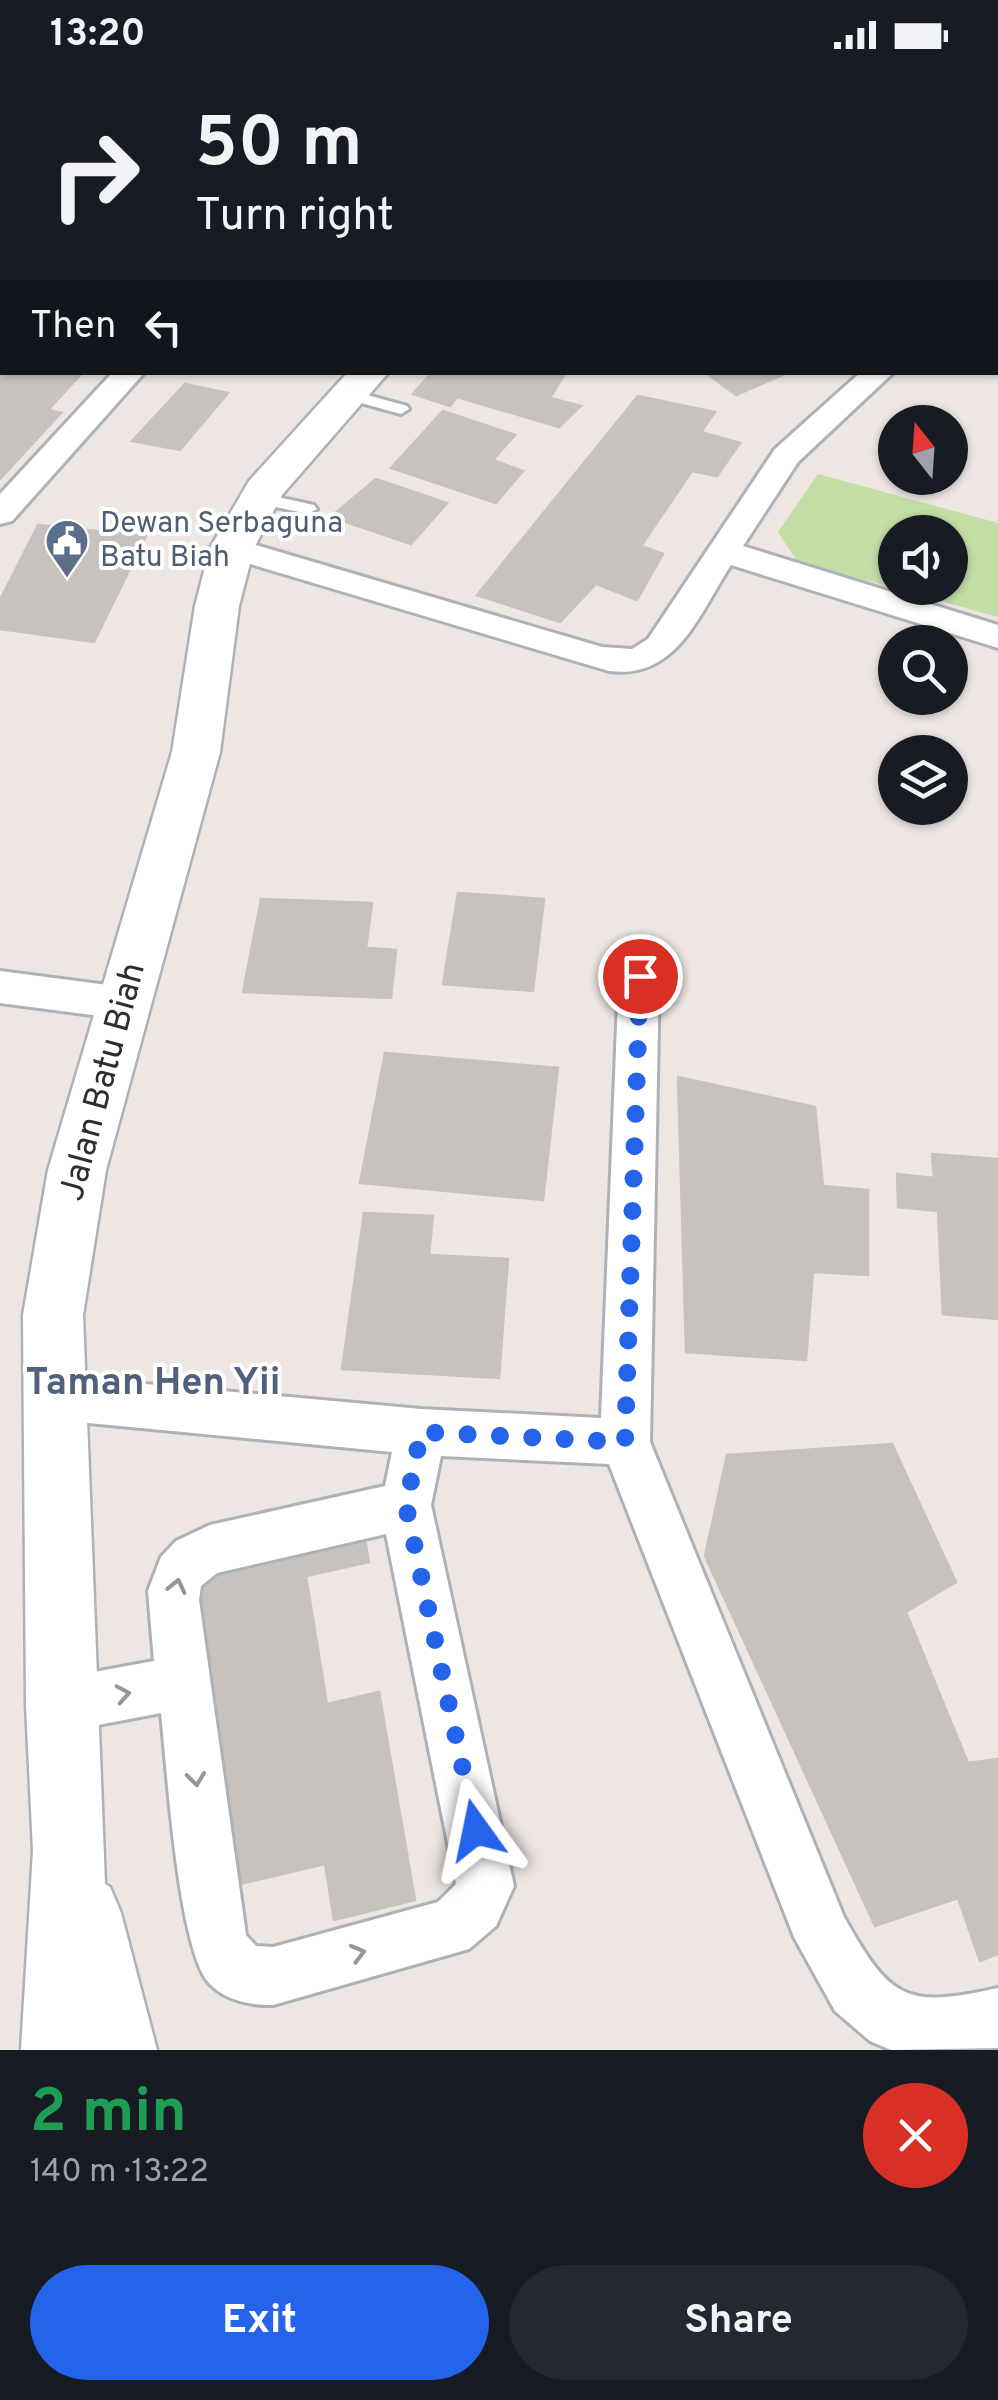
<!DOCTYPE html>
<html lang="en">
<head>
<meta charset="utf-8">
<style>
  body { margin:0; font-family:Overpass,sans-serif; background:#242831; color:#f1f3f6; height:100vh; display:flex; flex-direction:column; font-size:38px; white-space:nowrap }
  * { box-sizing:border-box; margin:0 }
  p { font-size:32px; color:#9ea1a6 }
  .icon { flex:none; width:55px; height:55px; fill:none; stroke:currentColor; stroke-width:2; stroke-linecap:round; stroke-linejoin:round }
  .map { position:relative; height:1980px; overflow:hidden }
  .drawer { display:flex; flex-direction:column; background:#171b24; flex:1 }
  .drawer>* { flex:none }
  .guide { position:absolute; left:0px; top:0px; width:1000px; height:305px; box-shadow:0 2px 8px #0004; background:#171b24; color:#f1f3f6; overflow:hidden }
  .needle { width:65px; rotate:343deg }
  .controls { position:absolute; left:878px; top:335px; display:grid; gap:20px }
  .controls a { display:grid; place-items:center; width:90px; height:90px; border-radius:50%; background:#171b24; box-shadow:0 2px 8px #0004; font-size:50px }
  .pin { position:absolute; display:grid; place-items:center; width:85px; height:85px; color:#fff; margin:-42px; border:5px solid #fff; border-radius:50%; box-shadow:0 2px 10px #0007 }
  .me { position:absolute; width:110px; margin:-55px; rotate:348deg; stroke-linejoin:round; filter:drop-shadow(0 0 8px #0008) }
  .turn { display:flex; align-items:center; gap:35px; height:210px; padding:0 30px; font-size:45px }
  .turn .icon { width:130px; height:130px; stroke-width:2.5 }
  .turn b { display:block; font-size:70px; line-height:85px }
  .then { display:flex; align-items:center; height:95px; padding:0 30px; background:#0003; gap:20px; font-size:38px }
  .round { display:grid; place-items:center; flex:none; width:105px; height:105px; border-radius:52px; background:#242831 }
  .summary { display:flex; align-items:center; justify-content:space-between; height:170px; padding:0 30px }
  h1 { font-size:60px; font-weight:700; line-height:75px; color:#1e9e55 }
  .action { display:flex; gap:20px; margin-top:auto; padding:20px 30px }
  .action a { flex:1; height:115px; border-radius:60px; background:#2563eb; color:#fff; font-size:40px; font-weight:700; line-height:115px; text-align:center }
  .action a+a { background:#242831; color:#f1f3f6 }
  .status { display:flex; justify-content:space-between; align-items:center; height:70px; padding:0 50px; background:#171b24; direction:ltr }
  .status svg { height:28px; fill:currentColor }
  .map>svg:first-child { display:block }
  .green { fill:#c3dea5; fill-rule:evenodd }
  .building { fill:#c7c2bd; stroke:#c9c2bb; stroke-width:2.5 }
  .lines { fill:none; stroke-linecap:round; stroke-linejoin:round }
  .service-casing { stroke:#aeb2b8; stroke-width:6 }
  .minor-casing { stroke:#aeb2b8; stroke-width:6 }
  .secondary-casing { stroke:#aeb2b8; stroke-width:5 }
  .service { fill:#fff; fill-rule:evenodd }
  .minor { fill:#fff; fill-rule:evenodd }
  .secondary { fill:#fff; fill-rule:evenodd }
  .oneway { stroke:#969696 }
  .route { stroke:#2563eb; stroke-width:18; stroke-dasharray:0 32.4 }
  .labels { text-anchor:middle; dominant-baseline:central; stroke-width:8; stroke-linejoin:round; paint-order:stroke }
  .far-service-label { font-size:30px; fill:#4e5e75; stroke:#fff; text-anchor:start }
  .street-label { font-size:35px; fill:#2e2e2e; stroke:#fff }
  .neighbourhood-label { font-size:38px; font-weight:bold; fill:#52617b; stroke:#fff }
</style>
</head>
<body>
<div class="status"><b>13:20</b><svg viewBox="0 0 49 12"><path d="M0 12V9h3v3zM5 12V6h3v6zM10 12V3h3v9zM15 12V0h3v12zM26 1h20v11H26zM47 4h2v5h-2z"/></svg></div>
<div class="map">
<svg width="998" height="1980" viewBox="0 0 998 1980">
  <rect width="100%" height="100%" fill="#ede6e2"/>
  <!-- green -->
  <path class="green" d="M818,404L998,453V547L797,491L778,462ZM895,462H950V518H895Z"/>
  <!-- building -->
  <g class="building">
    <path d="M1,0H120L2,2V67Z"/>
    <path d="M322,0H433L434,2H323Z"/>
    <path d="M683,0L822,1L823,2H683Z"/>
    <path d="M0,276L2,302H83L48,340L61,343L0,409Z"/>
    <path d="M432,302H566L550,328L581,336L559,357L457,327L450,336L413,324Z"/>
    <path d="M705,302H789L736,325Z"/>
    <path d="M185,314L228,323L180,380L132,371Z"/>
    <path d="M638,326L715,342L701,362L740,373L717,406L692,401L641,476L663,484L637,530L596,514L560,552L477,525Z"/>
    <path d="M443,341L515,365L493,390L523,401L496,433L391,398Z"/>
    <path d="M376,409L447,433L411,474L343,451L335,458L321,455Z"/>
    <path d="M38,455L146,466L94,572L0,559V530Z"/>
    <path d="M458,823L544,829L533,921L443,914Z"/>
    <path d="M261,829L372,833L366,878L396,880L391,928L243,922Z"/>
    <path d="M385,983L558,998L543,1130L360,1113Z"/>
    <path d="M678,1007L815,1037L823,1116L868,1120V1205L813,1202L806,1290L686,1282Z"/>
    <path d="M932,1084L998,1089V1249L943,1244L938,1141L898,1137L897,1104L934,1108Z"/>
    <path d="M364,1143L433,1146L429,1185L508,1189L499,1308L342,1299Z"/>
    <path d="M892,1374L956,1512L906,1542L968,1693L998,1689V1884L980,1891L958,1828L875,1856L705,1486L727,1385Z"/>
    <path d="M364,1464L369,1492L306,1506L327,1634L379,1622L415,1830L334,1850L325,1794L232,1816L192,1509Z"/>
  </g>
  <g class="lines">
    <defs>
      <g id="service">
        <path d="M349,320L407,336L409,339L401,344L343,328V322Z"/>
        <path d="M259,423L314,435L317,439L308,444L253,432L250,428Z"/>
      </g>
      <g id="minor">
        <path d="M452,0H476L477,2H453Z"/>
        <path d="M953,0H978L979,2H954Z"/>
        <path d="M2,96V113L0,114V97Z"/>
        <path d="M113,302H145L12,451L0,454V424Z"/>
        <path d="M861,302H894L798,392L743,476L998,555V578L731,495C699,544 677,610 609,601L220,485L215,478L220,471L232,468L602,577L632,579L648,569L775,379Z"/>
        <path d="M639,890L653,895L659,906L650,1372L844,1847C890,1929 905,1939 998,1918V1978L891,1980L870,1971L835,1941L794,1867L609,1394L441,1386L431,1435L514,1816L496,1856L469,1879L273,1935C252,1936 224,1930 209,1913C178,1878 167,1698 161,1643L61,1662L42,1654L34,1635L42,1616L61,1608L154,1591L148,1521L161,1487L176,1471L210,1455L385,1416L392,1382L57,1350L40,1344L33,1328L40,1312L57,1306L421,1339L601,1348L619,906L625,895ZM386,1464L456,1814L438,1832L273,1877L256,1876L246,1865L199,1530L201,1516L217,1503Z"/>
        <path d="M0,901L123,917L138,922L144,933L138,944L123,949L0,933Z"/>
      </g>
      <g id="secondary">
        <path d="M553,0H585L586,2H554Z"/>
        <path d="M348,302H389L282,425L254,478L239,536L220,682L106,1100L83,1245L105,1814L110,1817L121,1843L157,1980H21L33,1781L26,1635L23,1245L48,1100L172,682L195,536L210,478L249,411Z"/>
      </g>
    </defs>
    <!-- service casing -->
    <use href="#service" class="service-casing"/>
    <!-- minor casing -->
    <use href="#minor" class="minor-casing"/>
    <!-- secondary casing -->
    <use href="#secondary" class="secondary-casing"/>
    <!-- service -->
    <use href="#service" class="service"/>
    <!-- minor -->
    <use href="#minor" class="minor"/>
    <!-- secondary -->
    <use href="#secondary" class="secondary"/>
  </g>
  <!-- one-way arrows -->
  <defs><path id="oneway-chevron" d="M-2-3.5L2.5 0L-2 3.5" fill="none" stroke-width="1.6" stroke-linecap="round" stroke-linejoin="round" transform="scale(2.5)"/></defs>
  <g class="oneway">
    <use href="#oneway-chevron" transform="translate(177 1516) rotate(-77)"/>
    <use href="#oneway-chevron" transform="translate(123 1624) rotate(-10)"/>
    <use href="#oneway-chevron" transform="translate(196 1709) rotate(83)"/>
    <use href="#oneway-chevron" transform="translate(358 1883) rotate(-15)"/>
  </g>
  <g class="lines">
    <!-- route -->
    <path class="route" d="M476,1760L406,1436L421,1362L625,1372L640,906"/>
  </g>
  <!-- icons -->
  <defs>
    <symbol id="civic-pin" viewBox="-11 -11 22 30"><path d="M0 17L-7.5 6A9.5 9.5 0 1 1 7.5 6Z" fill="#5c6f8a" stroke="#fff"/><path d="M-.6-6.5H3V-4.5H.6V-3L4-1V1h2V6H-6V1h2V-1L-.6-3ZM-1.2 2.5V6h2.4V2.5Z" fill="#fff"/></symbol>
  </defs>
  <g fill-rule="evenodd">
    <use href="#civic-pin" x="42" y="446" width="50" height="68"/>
  </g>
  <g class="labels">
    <!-- far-service labels -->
    <g class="far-service-label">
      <text x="100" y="454">Dewan Serbaguna<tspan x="100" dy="34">Batu Biah</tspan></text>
    </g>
    <!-- street labels -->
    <g class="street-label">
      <text transform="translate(104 1012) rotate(-75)">Jalan Batu Biah</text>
    </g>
    <!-- neighbourhood labels -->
    <g class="neighbourhood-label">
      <text x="153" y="1314">Taman Hen Yii</text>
    </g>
  </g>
</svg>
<div class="controls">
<a><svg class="needle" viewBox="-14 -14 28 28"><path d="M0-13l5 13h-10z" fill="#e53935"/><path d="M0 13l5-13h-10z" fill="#9ea1a6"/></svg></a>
<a><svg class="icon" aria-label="sound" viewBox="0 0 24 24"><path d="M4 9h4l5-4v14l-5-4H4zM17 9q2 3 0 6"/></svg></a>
<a><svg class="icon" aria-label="search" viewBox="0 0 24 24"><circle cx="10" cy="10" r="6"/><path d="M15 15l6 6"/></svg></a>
<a><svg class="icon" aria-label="layers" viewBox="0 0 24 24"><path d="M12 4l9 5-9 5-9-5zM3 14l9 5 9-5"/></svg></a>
</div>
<div class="pin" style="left:640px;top:906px;background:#d93025"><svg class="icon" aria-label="arrive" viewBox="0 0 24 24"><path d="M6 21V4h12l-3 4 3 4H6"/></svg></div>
<svg class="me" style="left:476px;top:1760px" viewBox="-20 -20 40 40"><path d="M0-17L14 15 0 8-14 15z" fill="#2563eb" stroke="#fff" stroke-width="4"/></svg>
<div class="guide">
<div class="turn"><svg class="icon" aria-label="right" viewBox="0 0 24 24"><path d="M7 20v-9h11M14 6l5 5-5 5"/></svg><div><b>50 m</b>Turn right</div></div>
<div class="then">Then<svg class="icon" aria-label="left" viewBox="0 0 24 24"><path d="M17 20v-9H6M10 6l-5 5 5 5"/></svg></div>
</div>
</div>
<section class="drawer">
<div class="summary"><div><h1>2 min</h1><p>140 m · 13:22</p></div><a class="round" style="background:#d93025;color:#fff"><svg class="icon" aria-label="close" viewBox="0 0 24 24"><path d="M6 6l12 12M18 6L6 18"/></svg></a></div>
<div class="action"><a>Exit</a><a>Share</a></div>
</section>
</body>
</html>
